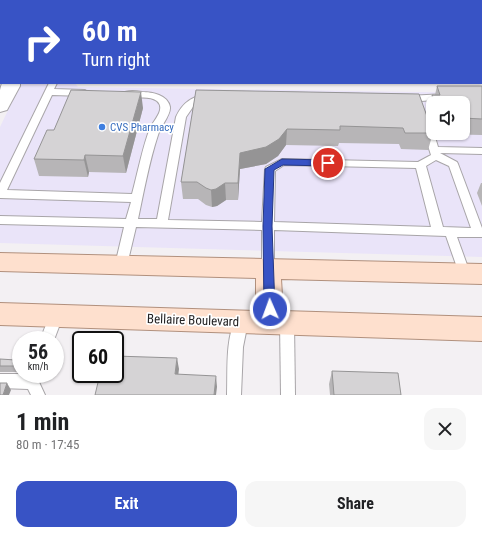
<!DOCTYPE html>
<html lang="en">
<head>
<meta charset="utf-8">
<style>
  body { margin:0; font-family:"Roboto Condensed",sans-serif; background:#f6f6f6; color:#202124; height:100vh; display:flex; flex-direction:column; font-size:15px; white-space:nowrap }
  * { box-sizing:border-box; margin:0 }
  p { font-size:13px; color:#757577 }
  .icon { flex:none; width:22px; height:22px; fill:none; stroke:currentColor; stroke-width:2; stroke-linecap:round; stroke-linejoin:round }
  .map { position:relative; height:395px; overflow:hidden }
  .drawer { display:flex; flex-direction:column; background:#fff; flex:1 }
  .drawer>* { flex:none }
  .top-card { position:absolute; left:0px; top:0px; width:482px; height:84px; box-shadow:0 1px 3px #0004; background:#3853c5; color:#fff; overflow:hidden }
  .buttons { position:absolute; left:426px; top:96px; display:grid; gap:8px }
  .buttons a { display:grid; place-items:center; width:44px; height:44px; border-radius:8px; background:#fff; box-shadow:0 1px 3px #0004; font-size:20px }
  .speed { position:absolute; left:12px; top:331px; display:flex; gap:8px; font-size:20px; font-weight:700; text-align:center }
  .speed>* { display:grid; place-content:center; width:52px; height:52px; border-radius:50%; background:#fff; box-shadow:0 1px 3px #0004; line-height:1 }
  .speed small { font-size:10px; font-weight:400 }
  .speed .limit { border:2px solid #111; border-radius:6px; background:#fff; color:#111 }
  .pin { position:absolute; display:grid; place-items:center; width:34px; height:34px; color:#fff; margin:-17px; border:2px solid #fff; border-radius:50%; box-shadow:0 1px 4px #0007 }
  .me { position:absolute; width:44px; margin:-22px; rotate:358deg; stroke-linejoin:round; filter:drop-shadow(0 0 3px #0008) }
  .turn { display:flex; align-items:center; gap:14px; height:84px; padding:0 16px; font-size:18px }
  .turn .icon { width:52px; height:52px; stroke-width:2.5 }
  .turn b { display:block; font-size:28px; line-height:34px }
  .round { display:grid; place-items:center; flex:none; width:42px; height:42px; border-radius:12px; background:#f6f6f6 }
  .overview { display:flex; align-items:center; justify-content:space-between; height:68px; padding:0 16px }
  h1 { font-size:24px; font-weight:700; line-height:30px }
  .action { display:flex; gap:8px; margin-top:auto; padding:8px 16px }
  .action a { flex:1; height:46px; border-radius:12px; background:#3853c5; color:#fff; font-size:16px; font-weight:700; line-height:46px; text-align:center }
  .action a+a { background:#f6f6f6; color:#202124 }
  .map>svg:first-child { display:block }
  .commercial { fill:#eae4f9; fill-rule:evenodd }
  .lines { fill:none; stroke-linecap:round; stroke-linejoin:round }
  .service-casing { stroke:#a8a5a8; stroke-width:2 }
  .tertiary-casing { stroke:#a8a5a8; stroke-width:2 }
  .primary-casing { stroke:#b1907d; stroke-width:2 }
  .service { fill:#fff; fill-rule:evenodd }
  .tertiary { fill:#fff; fill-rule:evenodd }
  .primary { fill:#fee0ce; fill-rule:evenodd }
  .wall { fill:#b7b5b7 }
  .shaded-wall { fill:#959495 }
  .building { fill:#d5d3d5; stroke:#959495 }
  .route { fill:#3853c5; stroke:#243680 }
  .shop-dot { fill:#3f7fe0; stroke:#fff; stroke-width:1.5 }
  .labels { text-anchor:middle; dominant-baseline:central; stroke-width:3.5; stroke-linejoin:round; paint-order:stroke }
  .shop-label { font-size:11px; fill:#366cbe; stroke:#fff; text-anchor:start }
  .near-street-label { font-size:13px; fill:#232223; stroke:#fff }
</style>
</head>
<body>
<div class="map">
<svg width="482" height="395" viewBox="0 0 482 395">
  <rect width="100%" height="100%" fill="#f3f0f3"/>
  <!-- commercial -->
  <path class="commercial" d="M21,83H75L78,87L482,93V257L0,243V127ZM433,103H463V133H433Z"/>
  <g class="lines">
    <defs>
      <g id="service">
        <rect x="0" y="65" width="1" height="6"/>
        <path d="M49,83H57L54,89L85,90L89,93L85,96L52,95L7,190L132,194C138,172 142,149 150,128C154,120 166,109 157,101C147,93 130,102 122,94C126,90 136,91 142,92C152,92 168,95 170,107C171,115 160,127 158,135C149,162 144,191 138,219H157L176,117C183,102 192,97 208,93L211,94L213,96L211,98L195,104L186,117L168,220L262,222L265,169L266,167L282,159L418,162L431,155L422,127L427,124L432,127L438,147L482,148V154L440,153L457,162L458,164L482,228V237H457L470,273L468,276L464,278L460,276L446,236L274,230V268L272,271L268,273L264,271L262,268V230L136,227L127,265L125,268L121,270L117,268L115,265L124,227L0,224V216L126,219L131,202L0,198V183ZM436,160L449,166L471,228L443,227L426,166ZM284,165L416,168L431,227L274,222L275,171Z"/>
        <path d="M446,94L451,97L449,99L407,102L402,99L407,96Z"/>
        <path d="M56,310L61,312L63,316L54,340H40L51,312Z"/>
        <path d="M241,316L246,318L248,322L243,347L241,395H227C228,371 225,340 236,318Z"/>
        <path d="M287,317L292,319L294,323L295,395H281L280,323L282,319Z"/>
        <path d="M0,374H42L39,382L45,395H31L28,389L0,388Z"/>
      </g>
      <g id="tertiary">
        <path d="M45,0H60L45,1Z"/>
        <path d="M2,83H20V86L7,110L0,112V90Z"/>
      </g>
      <path id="primary" d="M0,253L482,264V284L281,279L283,311L482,317V341L0,325V303L256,311V278L0,271Z"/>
    </defs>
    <!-- service casing -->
    <use href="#service" class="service-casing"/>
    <!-- tertiary casing -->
    <use href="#tertiary" class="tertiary-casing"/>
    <!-- primary casing -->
    <use href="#primary" class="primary-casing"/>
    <!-- service -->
    <use href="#service" class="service"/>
    <!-- tertiary -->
    <use href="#tertiary" class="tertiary"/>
    <!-- primary -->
    <use href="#primary" class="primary"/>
  </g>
  <!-- wall -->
  <g class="wall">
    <path d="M437,86H482V135L435,134V133H463V103H433V127L428,111L432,95H435Z"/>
    <path d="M196,90L419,94L433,133L428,150L401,149L399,144L339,143L338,146L286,145L278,156L266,164L240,169L238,200H226L217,206L212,207L206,205L198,199H183L181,182Z"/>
    <path d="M143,108L126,173L89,172L88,177L39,176L34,159L54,130Z"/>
    <path d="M481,183H482V206L477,193Z"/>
    <path d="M0,359L19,367L17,372H0Z"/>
    <path d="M332,371L401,395H330L329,384Z"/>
  </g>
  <!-- shaded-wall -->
  <g class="shaded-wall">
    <path d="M141,92L143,108L126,173L123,156Z"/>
    <path d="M287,129L286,145L278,156L266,164L240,169L238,200V183L240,153Z"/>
    <path d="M85,155L89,172L88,177L84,160Z"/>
    <path d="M225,183L226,200L217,206L212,207L211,190Z"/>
    <path d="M177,358L179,369L177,385L175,374Z"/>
    <path d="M16,360L19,367L17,372L14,366Z"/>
    <path d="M216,376L217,387L216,395H214Z"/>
    <path d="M7,383L11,390L9,395H3Z"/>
  </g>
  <!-- building -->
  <g class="building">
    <path d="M437,86H482V119L463,118V103H435L432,95H440Z"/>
    <path d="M71,90L141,92L123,156L85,155L84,160L34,159L47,130H54Z"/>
    <path d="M196,90L419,94L433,133H405L403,128L340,126V130L287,129L279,139L266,147L240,153L238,183H225L216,189L211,190L206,188L197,182H181Z"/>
    <path d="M115,356L177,358L175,374L216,376L214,395H95L100,374H115Z"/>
    <path d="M0,359L16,360L14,366H0Z"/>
    <path d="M332,371L398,373L401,395H334Z"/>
    <path d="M0,383H7L3,395H0Z"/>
  </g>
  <!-- route -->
  <path class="route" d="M282,159L328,160L332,163L328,166L283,165L274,170L272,226L275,309L274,312L270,314L266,312L264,309L263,226L265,169Z"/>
  <!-- markers -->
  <circle class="shop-dot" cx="102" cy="127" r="4"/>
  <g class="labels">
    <!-- shop labels -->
    <g class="shop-label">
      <text x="110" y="127">CVS Pharmacy</text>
    </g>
    <!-- near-street labels -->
    <g class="near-street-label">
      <text transform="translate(193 320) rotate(2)">Bellaire Boulevard</text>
    </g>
  </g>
</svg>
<div class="buttons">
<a><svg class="icon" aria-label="sound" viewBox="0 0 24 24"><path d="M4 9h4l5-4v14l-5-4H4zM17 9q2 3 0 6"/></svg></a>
</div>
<div class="speed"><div>56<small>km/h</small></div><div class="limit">60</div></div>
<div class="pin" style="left:328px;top:163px;background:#d93025"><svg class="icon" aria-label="arrive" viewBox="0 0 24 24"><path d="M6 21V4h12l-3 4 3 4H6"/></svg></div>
<svg class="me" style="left:270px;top:309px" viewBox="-20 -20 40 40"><circle r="17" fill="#3853c5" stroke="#fff" stroke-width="3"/><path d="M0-11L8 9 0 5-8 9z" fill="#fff"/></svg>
<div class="top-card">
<div class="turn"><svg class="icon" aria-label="right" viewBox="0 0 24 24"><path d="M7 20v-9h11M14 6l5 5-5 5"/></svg><div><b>60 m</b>Turn right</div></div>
</div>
</div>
<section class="drawer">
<div class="overview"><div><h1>1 min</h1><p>80 m · 17:45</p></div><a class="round"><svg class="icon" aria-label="close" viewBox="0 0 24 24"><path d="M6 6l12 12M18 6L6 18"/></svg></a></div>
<div class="action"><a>Exit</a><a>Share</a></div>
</section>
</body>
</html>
